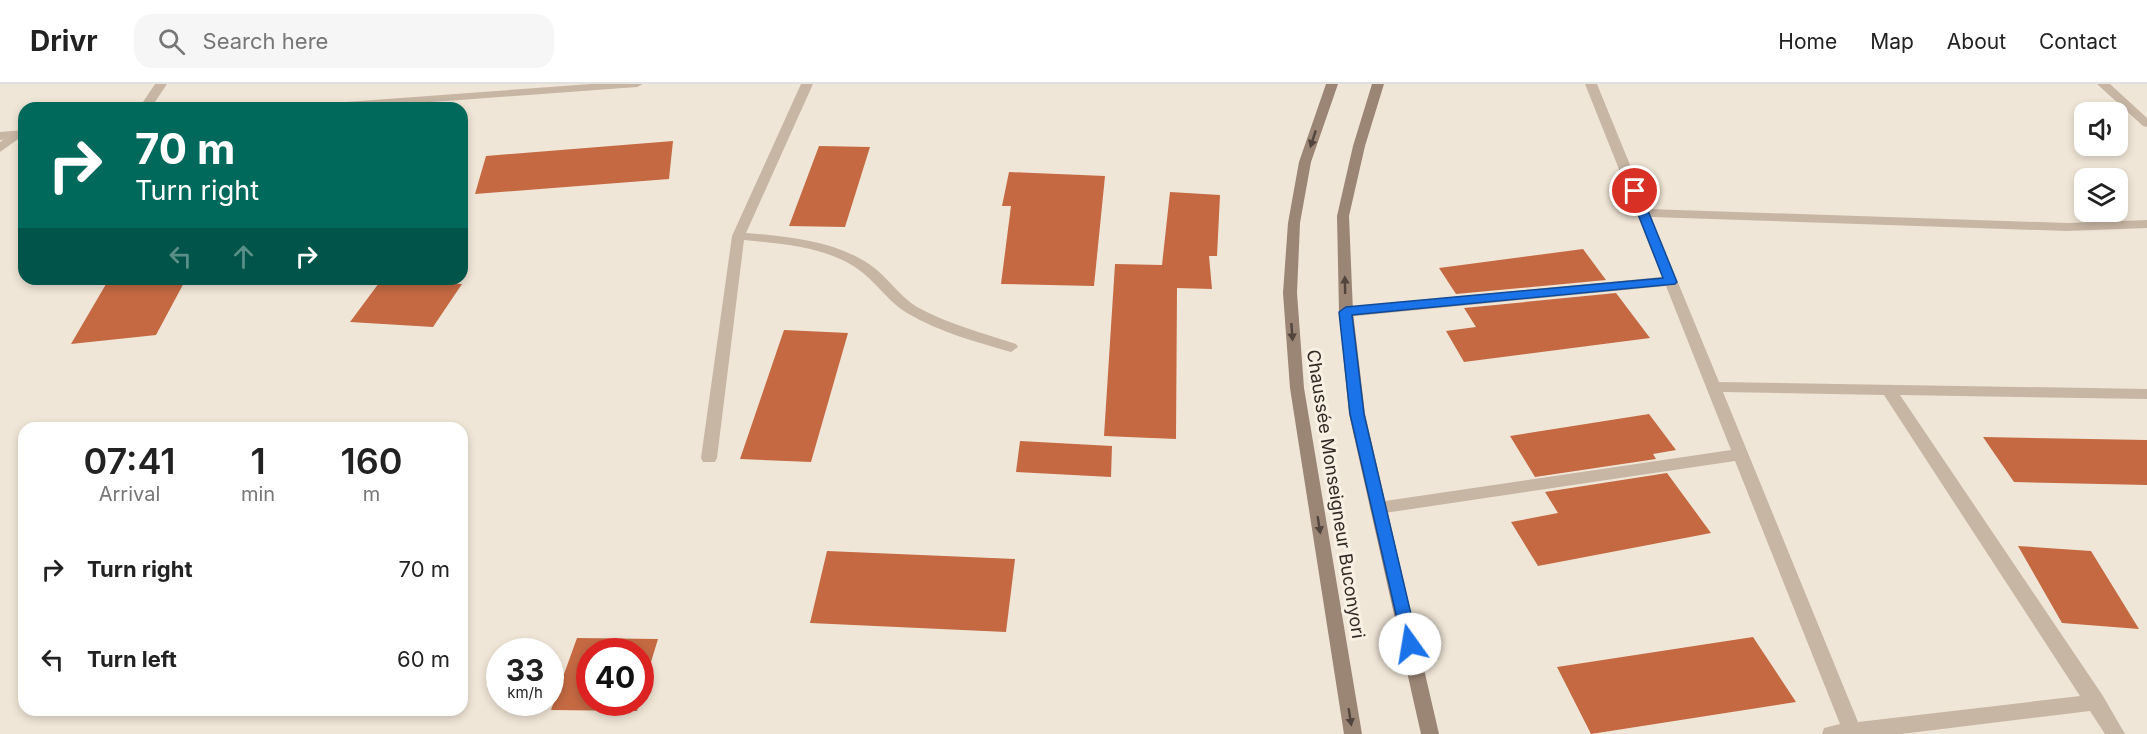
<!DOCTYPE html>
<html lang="en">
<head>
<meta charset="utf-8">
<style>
  body { margin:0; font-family:Inter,sans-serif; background:#f6f6f6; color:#222; height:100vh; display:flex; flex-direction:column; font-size:22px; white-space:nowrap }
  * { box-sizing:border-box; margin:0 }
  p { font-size:20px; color:#767676 }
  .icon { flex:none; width:33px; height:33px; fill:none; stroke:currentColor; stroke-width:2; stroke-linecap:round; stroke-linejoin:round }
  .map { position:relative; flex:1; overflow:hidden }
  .panel { position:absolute; left:18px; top:338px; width:450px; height:294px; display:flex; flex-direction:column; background:#fff; border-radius:18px; box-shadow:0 3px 9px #0003 }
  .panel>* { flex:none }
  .hud { position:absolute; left:18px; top:18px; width:450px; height:183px; border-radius:18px; box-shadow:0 3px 9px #0003; background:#00695c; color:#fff; overflow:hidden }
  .buttons { position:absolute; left:2074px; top:18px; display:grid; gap:12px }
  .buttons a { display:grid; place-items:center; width:54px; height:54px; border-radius:12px; background:#fff; box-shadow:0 3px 9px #0003; font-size:30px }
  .speed { position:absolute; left:486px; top:554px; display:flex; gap:12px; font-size:30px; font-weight:700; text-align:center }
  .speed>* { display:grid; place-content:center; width:78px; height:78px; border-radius:50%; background:#fff; box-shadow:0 3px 9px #0003; line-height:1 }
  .speed small { font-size:15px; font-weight:400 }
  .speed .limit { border:9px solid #d22; background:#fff; color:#111 }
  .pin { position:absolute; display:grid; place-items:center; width:51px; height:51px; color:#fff; margin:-26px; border:3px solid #fff; border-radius:50%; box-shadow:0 2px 6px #0007 }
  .me { position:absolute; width:66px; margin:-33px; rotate:347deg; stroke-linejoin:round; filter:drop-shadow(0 0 4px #0008) }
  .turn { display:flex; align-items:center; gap:21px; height:126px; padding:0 18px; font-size:27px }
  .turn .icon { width:78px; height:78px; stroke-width:2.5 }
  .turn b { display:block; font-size:42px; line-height:51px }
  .lanes { display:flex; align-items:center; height:57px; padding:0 18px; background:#0003; justify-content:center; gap:30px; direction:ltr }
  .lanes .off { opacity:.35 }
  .eta { display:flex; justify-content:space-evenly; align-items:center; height:102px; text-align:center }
  .eta b { font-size:36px; font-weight:600; line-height:42px }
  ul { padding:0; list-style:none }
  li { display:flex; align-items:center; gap:18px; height:90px; padding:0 18px }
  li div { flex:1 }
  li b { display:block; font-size:22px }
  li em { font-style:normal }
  header { display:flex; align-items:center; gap:36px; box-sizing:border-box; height:84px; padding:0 30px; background:#fff; border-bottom:2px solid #e0e0e0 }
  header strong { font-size:28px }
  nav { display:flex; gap:33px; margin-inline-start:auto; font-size:21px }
  .search { width:420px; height:54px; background:#f6f6f6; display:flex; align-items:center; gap:15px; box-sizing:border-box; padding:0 21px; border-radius:18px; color:#767676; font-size:22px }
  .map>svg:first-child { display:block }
  .building { fill:#c46942 }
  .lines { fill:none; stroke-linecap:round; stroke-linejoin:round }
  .lane { fill:#c8b6a4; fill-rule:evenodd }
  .street { fill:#c8b6a4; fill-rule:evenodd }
  .secondary { fill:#9b8575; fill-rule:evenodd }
  .oneway { fill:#52453d }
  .route { fill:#1a73e8; stroke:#114b97; stroke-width:1.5 }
  .labels { text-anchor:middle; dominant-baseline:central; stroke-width:6; stroke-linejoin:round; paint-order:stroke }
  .street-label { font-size:18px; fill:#332a25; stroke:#f8f0e3 }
</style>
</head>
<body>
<header>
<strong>Drivr</strong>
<div class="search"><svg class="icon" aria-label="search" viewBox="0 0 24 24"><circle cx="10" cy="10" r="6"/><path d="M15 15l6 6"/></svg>Search here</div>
<nav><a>Home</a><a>Map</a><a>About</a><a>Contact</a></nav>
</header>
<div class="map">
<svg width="2147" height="650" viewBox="0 0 2147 650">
  <rect width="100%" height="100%" fill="#f0e6d7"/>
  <!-- building -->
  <g class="building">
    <path d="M673,57L669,95L475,110L486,72Z"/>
    <path d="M819,62L870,63L845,143L789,142Z"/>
    <path d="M1009,88L1105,92L1094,202L1001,200L1011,122H1002Z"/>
    <path d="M1170,108L1220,111L1217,172H1209L1212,205L1177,204L1176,355L1104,352L1115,180L1162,181Z"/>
    <path d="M1583,165L1606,196L1456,210L1439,184Z"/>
    <path d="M109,195H186L156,251L71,260Z"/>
    <path d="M382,195L462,200L433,243L350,238Z"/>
    <path d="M1616,209L1650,254L1464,278L1446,247L1476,243L1464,224Z"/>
    <path d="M784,246L848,249L811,378L740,375Z"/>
    <path d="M1649,330L1676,366L1653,370L1656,375L1535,393L1510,352Z"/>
    <path d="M1983,353L2147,356V401L2014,398Z"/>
    <path d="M1020,357L1112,362L1111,393L1016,388Z"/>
    <path d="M1667,389L1711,449L1538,482L1511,438L1558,429L1545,408Z"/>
    <path d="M2018,462L2091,467L2139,545L2062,539Z"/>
    <path d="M827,467L1015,475L1006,548L810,539Z"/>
    <path d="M1753,553L1796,618L1591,650L1557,583Z"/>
    <path d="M577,554L658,555L640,614V567H590V618H639L637,627L551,626Z"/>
  </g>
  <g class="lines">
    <!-- lane -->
    <g class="lane">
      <path d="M801,0H813L746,149C786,152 835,157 869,180C887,192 898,211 917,223C948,240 983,249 1016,260L1018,263L1011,268C976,258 939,248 907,229C889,218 879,202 863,189C832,163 782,160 744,156L717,374L715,378H703L701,374L732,152Z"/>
      <path d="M17,47L23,51L21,53L0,68V58Z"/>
    </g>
    <!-- street -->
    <g class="street">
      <path d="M155,0H167L151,24H139Z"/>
      <path d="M591,0H643L637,3L352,24H299L305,21Z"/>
      <path d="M1585,0H1597L1648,125L2067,139L2147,136V144L2067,147L1651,133L1719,298L2147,305V315L1900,311L2103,612L2125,650H2105L2090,627L1901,650H1822L1824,644L1840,640L1735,377L1378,430L1372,428L1370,424L1372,420L1378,418L1731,366L1666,202L1346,233L1339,228L1346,223L1662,193ZM1723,308L1884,311L2080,612L1858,638Z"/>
      <path d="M2097,0H2110L2147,34V43L2143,42Z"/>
      <path d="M24,46V54L0,56V48Z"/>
    </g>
    <!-- secondary -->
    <g class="secondary">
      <path d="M1326,0H1338L1311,78L1300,139L1297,209L1304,304L1362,650H1344L1290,304L1283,209L1288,139L1299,78Z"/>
      <path d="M1372,0H1384L1365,62L1349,132L1353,228L1365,330L1439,650H1421L1349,330L1339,228L1337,132L1353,62Z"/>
    </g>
  </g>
  <!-- one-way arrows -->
  <defs><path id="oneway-solid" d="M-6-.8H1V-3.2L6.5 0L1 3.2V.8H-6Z" transform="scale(1.5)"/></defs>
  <g class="oneway">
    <use href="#oneway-solid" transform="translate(1313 55) rotate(108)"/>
    <use href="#oneway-solid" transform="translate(1345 201) rotate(-91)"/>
    <use href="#oneway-solid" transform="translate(1292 248) rotate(86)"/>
    <use href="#oneway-solid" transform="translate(1319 441) rotate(81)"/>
    <use href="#oneway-solid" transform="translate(1350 633) rotate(81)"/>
  </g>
  <!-- route -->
  <path class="route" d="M1635,104L1640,107L1677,198L1675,200L1352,231L1364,330L1418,560L1415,565H1404L1350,330L1339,228L1346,223L1663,194L1629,107Z"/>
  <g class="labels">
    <!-- street labels -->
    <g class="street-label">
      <text transform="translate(1336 410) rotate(81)">Chaussée Monseigneur Buconyori</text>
    </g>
  </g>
</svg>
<div class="buttons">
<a><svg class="icon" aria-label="sound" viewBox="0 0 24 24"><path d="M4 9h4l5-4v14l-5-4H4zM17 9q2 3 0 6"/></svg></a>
<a><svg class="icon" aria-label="layers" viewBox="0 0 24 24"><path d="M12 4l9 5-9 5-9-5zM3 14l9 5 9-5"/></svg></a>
</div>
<div class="speed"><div>33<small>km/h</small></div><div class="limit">40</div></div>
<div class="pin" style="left:1635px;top:107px;background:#d93025"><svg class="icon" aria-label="arrive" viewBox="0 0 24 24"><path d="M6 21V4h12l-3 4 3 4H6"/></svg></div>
<svg class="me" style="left:1410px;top:560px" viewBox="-20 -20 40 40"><circle r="19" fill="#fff"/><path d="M0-13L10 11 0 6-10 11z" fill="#1a73e8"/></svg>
<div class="hud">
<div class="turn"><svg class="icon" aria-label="right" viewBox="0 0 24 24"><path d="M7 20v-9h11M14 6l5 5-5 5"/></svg><div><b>70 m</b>Turn right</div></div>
<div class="lanes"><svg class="icon off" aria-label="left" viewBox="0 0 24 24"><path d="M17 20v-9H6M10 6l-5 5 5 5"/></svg><svg class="icon off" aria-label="ahead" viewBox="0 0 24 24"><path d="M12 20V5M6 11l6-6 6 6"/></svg><svg class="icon" aria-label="right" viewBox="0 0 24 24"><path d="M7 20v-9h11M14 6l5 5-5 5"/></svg></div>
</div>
<section class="panel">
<div class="eta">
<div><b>07:41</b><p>Arrival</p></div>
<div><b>1</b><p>min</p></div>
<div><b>160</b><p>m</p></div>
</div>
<ul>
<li><svg class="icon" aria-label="right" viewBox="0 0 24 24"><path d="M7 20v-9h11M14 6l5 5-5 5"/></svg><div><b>Turn right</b></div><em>70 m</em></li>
<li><svg class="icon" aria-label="left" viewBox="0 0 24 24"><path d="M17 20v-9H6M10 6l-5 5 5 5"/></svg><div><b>Turn left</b></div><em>60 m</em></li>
</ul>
</section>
</div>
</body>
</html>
